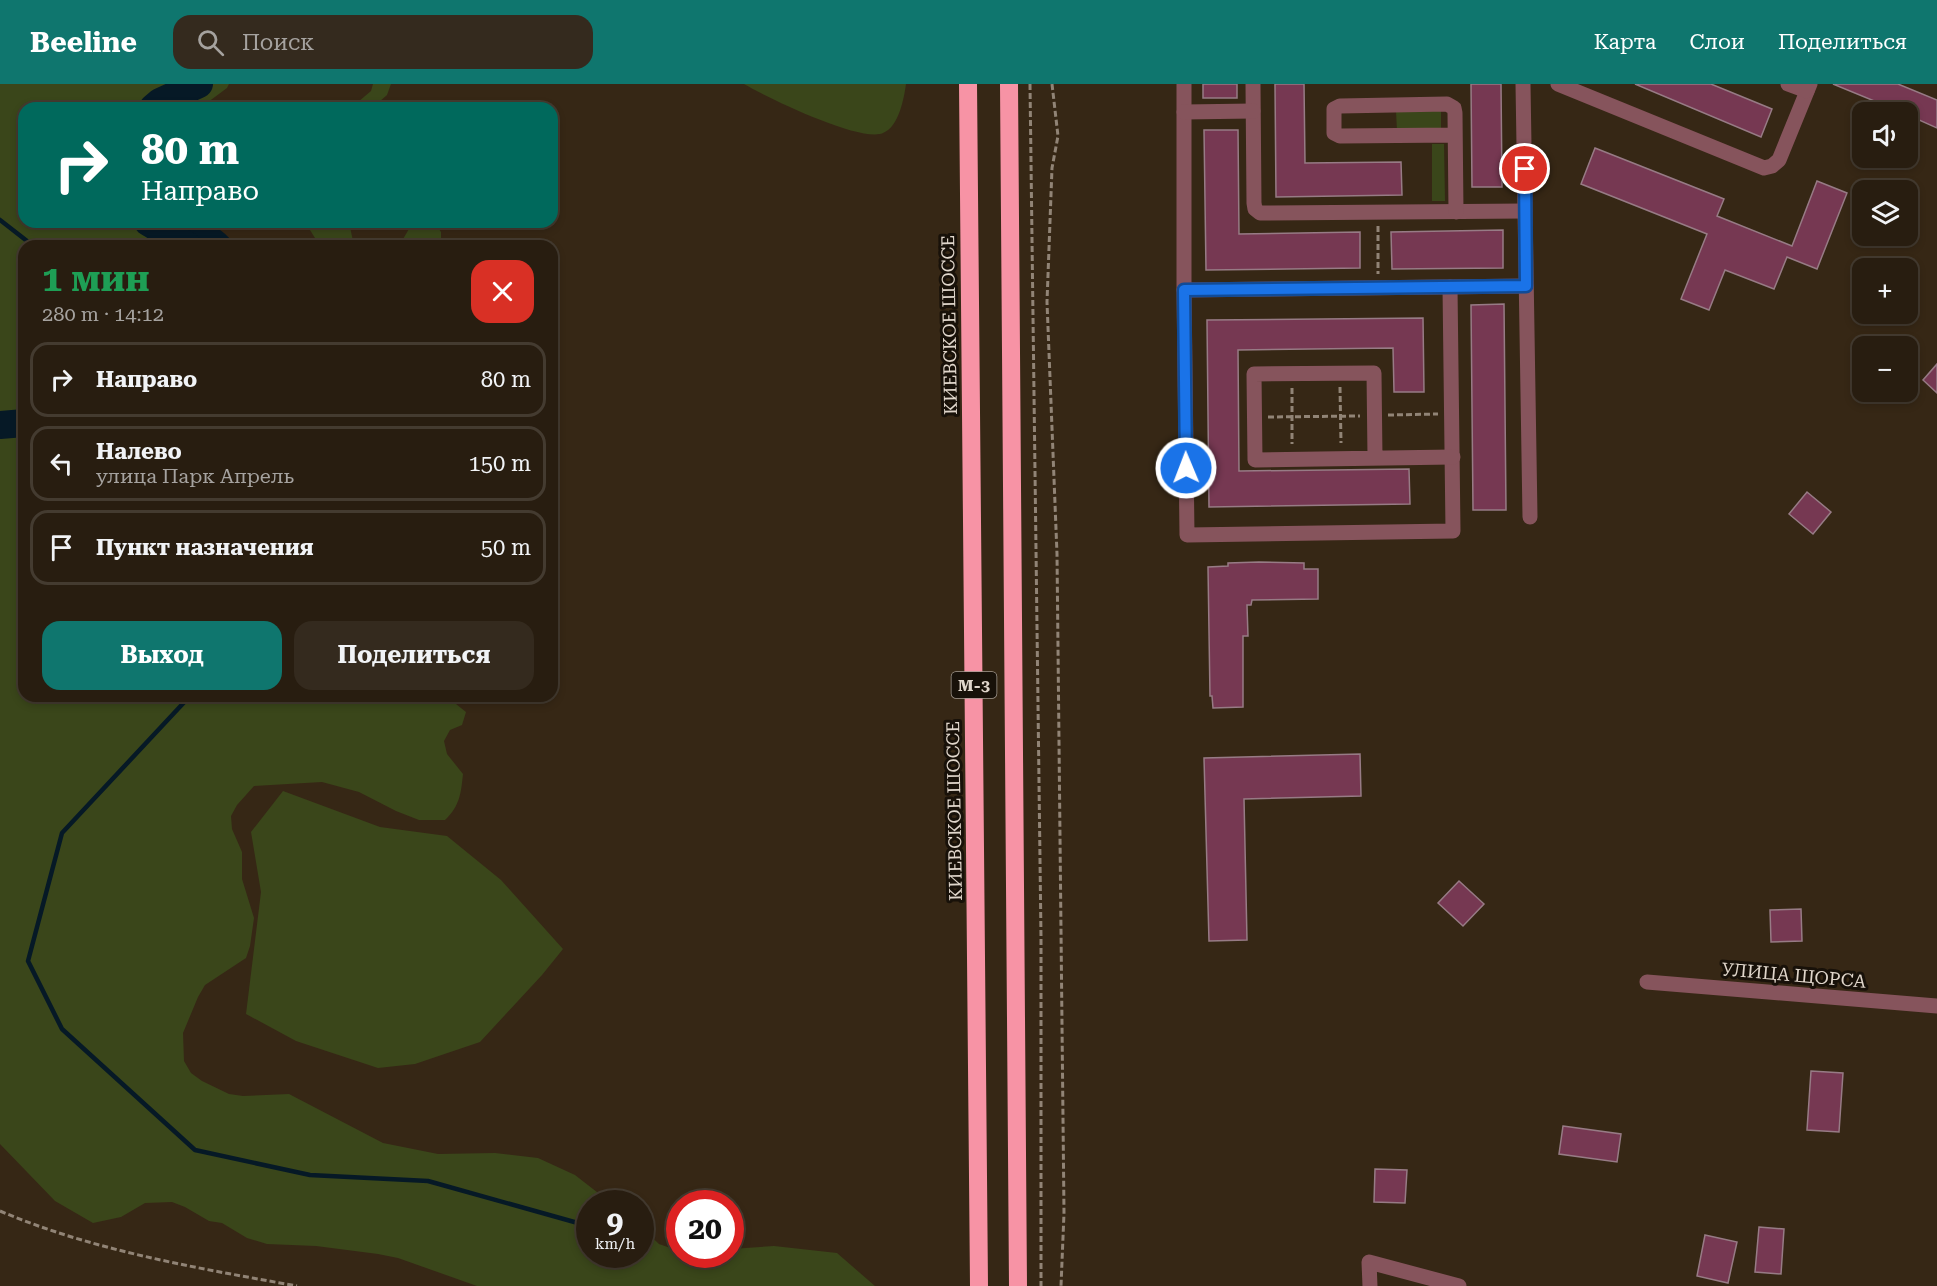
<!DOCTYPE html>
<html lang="ru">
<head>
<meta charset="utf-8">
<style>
  body { margin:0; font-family:"Roboto Serif",serif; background:#342a1e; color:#f1f3f6; height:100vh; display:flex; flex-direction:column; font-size:22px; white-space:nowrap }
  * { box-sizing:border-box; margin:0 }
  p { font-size:20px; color:#a5a29f }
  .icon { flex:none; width:33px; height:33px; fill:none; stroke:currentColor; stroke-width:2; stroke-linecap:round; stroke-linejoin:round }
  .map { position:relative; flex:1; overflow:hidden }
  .side { position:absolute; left:18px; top:156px; width:540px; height:462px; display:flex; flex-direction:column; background:#281d10; border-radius:18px; box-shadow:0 3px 9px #0003,0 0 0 2px #443b30 }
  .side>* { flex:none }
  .hud { position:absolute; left:18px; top:18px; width:540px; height:126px; border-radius:18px; box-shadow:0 3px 9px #0003,0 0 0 2px #443b30; background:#00695c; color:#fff; overflow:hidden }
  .tools { position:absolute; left:1852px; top:18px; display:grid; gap:12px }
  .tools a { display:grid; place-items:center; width:66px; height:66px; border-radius:12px; background:#281d10; box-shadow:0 3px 9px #0003,0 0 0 2px #443b30; font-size:30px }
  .speed { position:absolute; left:576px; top:1106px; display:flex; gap:12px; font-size:30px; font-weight:700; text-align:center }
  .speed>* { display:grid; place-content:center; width:78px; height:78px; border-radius:50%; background:#281d10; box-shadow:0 3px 9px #0003,0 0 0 2px #443b30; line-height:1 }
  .speed small { font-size:15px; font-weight:400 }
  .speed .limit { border:9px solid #d22; background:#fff; color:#111 }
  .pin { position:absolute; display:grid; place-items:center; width:51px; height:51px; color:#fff; margin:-26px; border:3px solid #fff; border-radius:50%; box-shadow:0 2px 6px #0007 }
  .me { position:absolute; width:66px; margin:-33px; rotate:359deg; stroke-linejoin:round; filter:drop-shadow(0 0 4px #0008) }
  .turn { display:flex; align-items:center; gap:21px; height:126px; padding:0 24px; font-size:27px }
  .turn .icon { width:78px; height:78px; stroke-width:2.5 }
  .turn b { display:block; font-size:42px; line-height:51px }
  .round { display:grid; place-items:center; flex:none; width:63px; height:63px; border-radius:18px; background:#342a1e }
  .overview { display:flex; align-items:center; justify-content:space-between; height:102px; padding:0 24px }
  h1 { font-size:36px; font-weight:700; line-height:45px; color:#1e9e55 }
  .primary-button { display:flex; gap:12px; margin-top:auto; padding:12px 24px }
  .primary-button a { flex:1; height:69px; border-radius:18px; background:#0f766e; color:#fff; font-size:24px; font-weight:700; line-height:69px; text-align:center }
  .primary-button a+a { background:#342a1e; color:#f1f3f6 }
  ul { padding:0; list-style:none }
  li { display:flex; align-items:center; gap:18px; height:75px; margin:0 12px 9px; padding:0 12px; border:3px solid #443b30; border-radius:18px }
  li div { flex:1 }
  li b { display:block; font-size:22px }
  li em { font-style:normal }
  header { display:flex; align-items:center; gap:36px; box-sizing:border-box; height:84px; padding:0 30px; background:#0f766e; color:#fff }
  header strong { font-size:28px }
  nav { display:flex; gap:33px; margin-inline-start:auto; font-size:21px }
  .search { width:420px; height:54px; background:#342a1e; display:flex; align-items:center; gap:15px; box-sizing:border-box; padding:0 21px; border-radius:18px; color:#a5a29f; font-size:22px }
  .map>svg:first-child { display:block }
  .green { fill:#3a461a }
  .water { fill:#061926 }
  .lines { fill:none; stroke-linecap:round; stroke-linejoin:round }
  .stream { stroke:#061926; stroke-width:4.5 }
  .river { stroke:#061926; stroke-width:28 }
  .building { fill:#763852; stroke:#977b85; stroke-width:1.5 }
  .path { stroke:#918476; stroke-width:3; stroke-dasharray:6 3; stroke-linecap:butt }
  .minor { stroke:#86545c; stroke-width:15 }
  .highway { stroke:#f793a5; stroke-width:18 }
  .route-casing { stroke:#114b97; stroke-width:15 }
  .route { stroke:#1a73e8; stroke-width:10 }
  .labels { text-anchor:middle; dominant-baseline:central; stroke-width:6; stroke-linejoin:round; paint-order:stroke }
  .shield { fill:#181109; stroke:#a49b91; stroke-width:1.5 }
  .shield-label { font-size:16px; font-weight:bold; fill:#e0d6cb }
  .street-label { font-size:18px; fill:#e0d6cb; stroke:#181109 }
</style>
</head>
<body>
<header>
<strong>Beeline</strong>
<div class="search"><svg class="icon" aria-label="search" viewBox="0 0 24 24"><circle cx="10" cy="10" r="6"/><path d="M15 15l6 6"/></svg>Поиск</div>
<nav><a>Карта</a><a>Слои</a><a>Поделиться</a></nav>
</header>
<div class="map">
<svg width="1937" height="1202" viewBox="0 0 1937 1202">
  <rect width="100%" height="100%" fill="#362715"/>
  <!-- green -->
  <g class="green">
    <path d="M0,0H229L227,4L200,24H24V138H148L188,162H24V612H446L466,628L462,641L450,646L444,657L447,670L463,690C461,709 460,722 445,736H419L396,727L359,708L322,698L254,702L237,721L231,732L232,745L242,768V795L254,834L250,862L246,874L205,901L198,913L183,949L184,977L191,989L202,997L229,1010L243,1012L289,1010L383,1059L438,1070L495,1069L538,1074L575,1091L611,1119H590V1170H640L641,1143L659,1160L679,1167L680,1170H730L731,1165L774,1162L837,1169L875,1202H477L398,1174L378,1170L316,1162L267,1160L247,1154L222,1139L209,1137L185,1123L172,1118L145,1119L121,1133L93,1139L55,1117L0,1060Z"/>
    <path d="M373,0H391L387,11L372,24H357L358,18L371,7Z"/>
    <path d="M744,0H906C904,14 899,43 883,49C861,59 766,13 744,0Z"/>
    <path d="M1441,26V46L1397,47L1396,27Z"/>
    <path d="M1432,60H1444L1445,117H1432Z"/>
    <path d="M305,138H349L354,162H320Z"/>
    <path d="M413,138H434L441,148V162H399Z"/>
    <path d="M283,707L380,743L447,752L501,796L563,865L542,891L480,958L415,980L378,984L296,957L246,930L261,808L251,748Z"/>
  </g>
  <!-- water -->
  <path class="water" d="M203,138C215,141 229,150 234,162H186L166,149L175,139Z"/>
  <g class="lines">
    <!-- stream -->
    <g class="stream">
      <path d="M0,136L27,157L28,162"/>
      <path d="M190,612L62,749L28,877L62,945L195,1066L310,1091L428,1097L585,1141"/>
    </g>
    <!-- river -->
    <g class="river">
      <path d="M153,24L160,18L199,0"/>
      <path d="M148,138L188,162"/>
      <path d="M0,341L24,339"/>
    </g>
  </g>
  <!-- building -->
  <g class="building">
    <rect x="1203" y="0" width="34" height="14"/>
    <path d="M1275,0H1304L1305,79L1401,78L1402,111L1276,113Z"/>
    <path d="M1471,0H1501L1502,103H1472Z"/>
    <path d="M1635,0H1711L1772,25L1761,53Z"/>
    <path d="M1833,0H1898L1937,16V44L1908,31V28H1901Z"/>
    <path d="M1204,46H1238L1239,150L1360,148V184L1206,186Z"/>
    <path d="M1595,64L1724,115L1717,132L1792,162L1817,97L1847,109L1817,185L1787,173L1774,205L1725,186L1709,226L1681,215L1707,150L1581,100Z"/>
    <path d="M1503,146V184L1392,185L1391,148Z"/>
    <path d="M1504,220L1506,426H1473L1471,221Z"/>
    <path d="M1423,234L1424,308H1394L1393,264L1238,266L1239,387L1409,385L1410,420L1209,423L1207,236Z"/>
    <path d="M1937,280V309L1923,296Z"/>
    <path d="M1807,408L1831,428L1813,450L1789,430Z"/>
    <path d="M1259,478L1304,479V485H1318V515L1252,516L1251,521H1247L1248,552H1243V623L1213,624L1212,612H1210L1208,483L1228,482V479Z"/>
    <path d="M1360,670L1361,712L1244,715L1247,856L1209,857L1204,674Z"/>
    <path d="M1459,797L1484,820L1463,842L1438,819Z"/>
    <path d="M1801,825L1802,857L1771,858L1770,826Z"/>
    <path d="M1811,987L1843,989L1839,1048L1807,1046Z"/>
    <path d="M1563,1042L1621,1050L1617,1078L1559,1070Z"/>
    <path d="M1375,1085L1407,1086L1405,1119L1374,1118Z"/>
    <path d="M1759,1143L1784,1145L1781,1190L1755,1188Z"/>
    <path d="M1705,1151L1737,1158L1728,1199L1697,1192Z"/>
  </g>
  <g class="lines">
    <!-- path -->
    <g class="path">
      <path d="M1030,0L1041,853V1202"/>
      <path d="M1052,0L1058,52L1052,84L1047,218L1057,470L1064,1129L1061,1202"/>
      <path d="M1378,142V190"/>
      <path d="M1340,303L1341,359"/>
      <path d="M1292,304V360"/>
      <path d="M1388,331L1438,330"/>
      <path d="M1268,333L1360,332"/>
      <path d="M0,1127C94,1167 197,1184 297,1202"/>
    </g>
    <!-- minor -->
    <g class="minor">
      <path d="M1184,0V206L1526,202"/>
      <path d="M1253,0L1254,119L1255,125L1260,129L1525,127"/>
      <path d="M1523,0L1530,433"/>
      <path d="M1558,0L1764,84L1772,82L1779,76L1810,0"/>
      <path d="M1788,0L1807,7"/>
      <path d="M1184,28L1253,27"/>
      <path d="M1455,51L1340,52L1334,49V25L1340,22L1447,20L1454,24L1455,29L1456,128"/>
      <path d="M1184,206L1187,451L1453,447L1450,203"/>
      <path d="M1375,374L1374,289L1254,290L1255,376C1321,375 1387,374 1453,373"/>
      <path d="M1647,898L1937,922"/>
      <path d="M1370,1202L1369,1178L1459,1202"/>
    </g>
    <!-- highway -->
    <g class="highway">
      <path d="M968,0L979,1202"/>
      <path d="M1009,0L1018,1202"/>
    </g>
  </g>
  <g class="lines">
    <defs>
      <path id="route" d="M1186,384L1184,206L1526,202L1525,85"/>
    </defs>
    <!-- route casing -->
    <use href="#route" class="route-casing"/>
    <!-- route -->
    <use href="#route" class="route"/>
  </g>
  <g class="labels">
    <!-- shield labels -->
    <rect class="shield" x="951.5" y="588" width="45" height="26" rx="4.5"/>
    <g class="shield-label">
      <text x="974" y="601">М-3</text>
    </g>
    <!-- street labels -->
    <g class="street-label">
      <text transform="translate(949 241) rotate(-91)">КИЕВСКОЕ ШОССЕ</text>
      <text transform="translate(954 727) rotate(-91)">КИЕВСКОЕ ШОССЕ</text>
      <text transform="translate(1794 891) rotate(5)">УЛИЦА ЩОРСА</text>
    </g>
  </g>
</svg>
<div class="tools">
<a><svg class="icon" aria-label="sound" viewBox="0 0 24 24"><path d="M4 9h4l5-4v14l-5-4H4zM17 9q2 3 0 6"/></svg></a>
<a><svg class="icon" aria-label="layers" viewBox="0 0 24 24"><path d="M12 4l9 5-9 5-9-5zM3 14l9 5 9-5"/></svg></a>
<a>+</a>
<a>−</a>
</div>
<div class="speed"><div>9<small>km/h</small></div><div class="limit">20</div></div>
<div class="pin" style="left:1525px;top:85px;background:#d93025"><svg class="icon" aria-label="arrive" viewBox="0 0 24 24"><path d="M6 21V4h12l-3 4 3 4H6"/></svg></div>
<svg class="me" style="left:1186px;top:384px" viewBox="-20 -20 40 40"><circle r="17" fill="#1a73e8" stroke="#fff" stroke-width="3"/><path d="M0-11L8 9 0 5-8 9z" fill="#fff"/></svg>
<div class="hud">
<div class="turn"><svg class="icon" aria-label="right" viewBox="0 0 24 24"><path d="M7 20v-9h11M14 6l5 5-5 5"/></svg><div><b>80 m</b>Направо</div></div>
</div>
<section class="side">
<div class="overview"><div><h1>1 мин</h1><p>280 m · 14:12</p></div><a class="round" style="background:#d93025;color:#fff"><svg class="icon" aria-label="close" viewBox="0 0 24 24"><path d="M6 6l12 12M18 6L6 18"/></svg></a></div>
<ul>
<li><svg class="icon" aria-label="right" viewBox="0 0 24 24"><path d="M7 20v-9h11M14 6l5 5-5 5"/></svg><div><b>Направо</b></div><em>80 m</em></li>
<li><svg class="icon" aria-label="left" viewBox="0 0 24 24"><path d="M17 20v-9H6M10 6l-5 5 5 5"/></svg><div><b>Налево</b><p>улица Парк Апрель</p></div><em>150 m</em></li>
<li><svg class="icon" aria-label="arrive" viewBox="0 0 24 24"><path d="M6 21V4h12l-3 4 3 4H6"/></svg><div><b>Пункт назначения</b></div><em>50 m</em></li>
</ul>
<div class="primary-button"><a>Выход</a><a>Поделиться</a></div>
</section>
</div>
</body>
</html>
